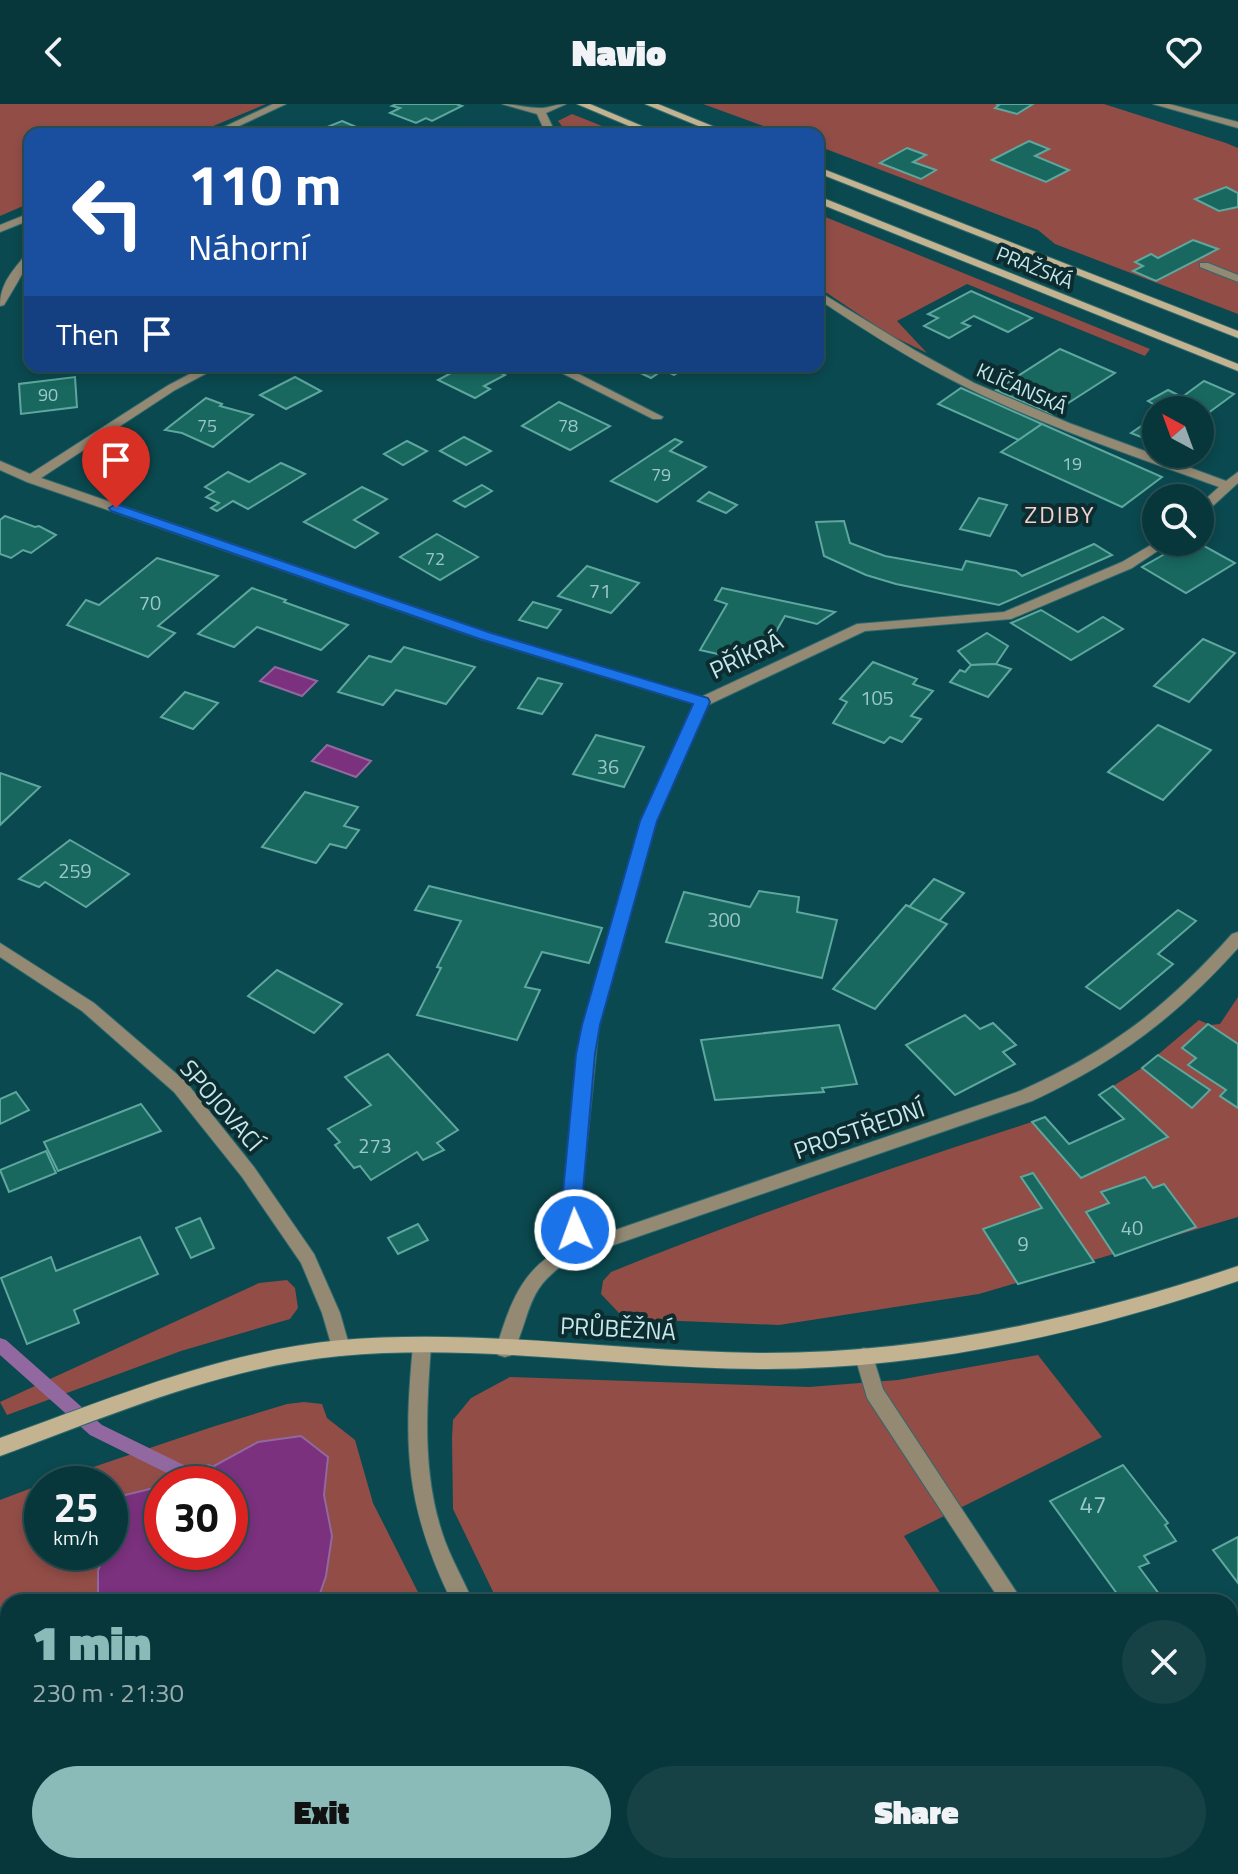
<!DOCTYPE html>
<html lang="en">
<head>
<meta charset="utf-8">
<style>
  body { margin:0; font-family:"Titillium Web",sans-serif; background:#164246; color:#f1f3f6; height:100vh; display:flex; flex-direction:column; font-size:30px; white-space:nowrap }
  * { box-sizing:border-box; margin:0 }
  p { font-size:26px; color:#98acaf }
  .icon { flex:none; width:44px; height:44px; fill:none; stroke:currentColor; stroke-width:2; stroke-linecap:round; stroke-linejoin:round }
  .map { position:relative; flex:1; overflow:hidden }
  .drawer { position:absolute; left:0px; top:1490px; width:1238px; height:280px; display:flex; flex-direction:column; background:#08373b; border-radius:24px 24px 0 0; box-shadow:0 4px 12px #0003,0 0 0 2px #295155 }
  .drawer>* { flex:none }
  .banner { position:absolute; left:24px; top:24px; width:800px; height:244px; border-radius:16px; box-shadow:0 4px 12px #0003,0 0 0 2px #295155; background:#1a4fa0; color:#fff; overflow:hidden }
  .needle { width:52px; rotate:319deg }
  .fabs { position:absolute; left:1142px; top:292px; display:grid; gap:16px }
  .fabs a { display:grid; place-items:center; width:72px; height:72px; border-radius:50%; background:#08373b; box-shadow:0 4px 12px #0003,0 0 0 2px #295155; font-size:40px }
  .speed { position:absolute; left:24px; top:1362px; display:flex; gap:16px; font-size:40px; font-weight:700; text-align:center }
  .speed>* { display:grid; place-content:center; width:104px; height:104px; border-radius:50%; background:#08373b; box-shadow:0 4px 12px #0003,0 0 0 2px #295155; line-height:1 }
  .speed small { font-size:20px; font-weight:400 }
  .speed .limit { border:12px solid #d22; background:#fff; color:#111 }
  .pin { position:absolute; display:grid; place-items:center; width:68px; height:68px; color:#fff; margin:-82px -34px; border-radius:50% 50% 50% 0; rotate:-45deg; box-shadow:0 0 8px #0007 }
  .pin .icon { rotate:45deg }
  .me { position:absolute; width:88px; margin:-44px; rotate:358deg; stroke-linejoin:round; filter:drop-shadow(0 0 6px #0008) }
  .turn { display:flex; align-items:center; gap:28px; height:168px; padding:0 32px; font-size:36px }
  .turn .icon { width:104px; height:104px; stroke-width:2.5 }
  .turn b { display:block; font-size:56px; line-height:68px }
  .then { display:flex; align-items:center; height:76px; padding:0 32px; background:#0003; gap:16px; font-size:30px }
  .round { display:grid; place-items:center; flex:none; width:84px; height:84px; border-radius:42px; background:#164246 }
  .head { display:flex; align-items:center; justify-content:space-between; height:136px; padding:0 32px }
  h1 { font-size:48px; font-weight:800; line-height:60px; color:#8bbbb9 }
  .cta { display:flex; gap:16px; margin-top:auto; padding:16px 32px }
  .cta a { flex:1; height:92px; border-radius:48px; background:#8bbbb9; color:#111; font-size:32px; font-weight:800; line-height:92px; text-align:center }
  .cta a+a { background:#164246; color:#f1f3f6 }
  header { display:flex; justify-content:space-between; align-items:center; height:104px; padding:0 32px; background:#08373b; font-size:36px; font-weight:800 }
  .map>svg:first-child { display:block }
  .green { fill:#924d47; fill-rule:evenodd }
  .water { fill:#7b317e; stroke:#91689f; stroke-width:2 }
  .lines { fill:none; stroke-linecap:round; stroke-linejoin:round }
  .stream { fill:#91689f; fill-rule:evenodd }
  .building { fill:#186860; stroke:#5ea79e; stroke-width:2 }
  .lane-casing { stroke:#2f696e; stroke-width:2 }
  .street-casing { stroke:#2f696e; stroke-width:2 }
  .secondary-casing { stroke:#2f696e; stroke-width:2 }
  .lane { fill:#948a74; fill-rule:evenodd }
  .street { fill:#948a74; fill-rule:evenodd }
  .secondary { fill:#c3b390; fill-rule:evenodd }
  .route { fill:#1a73e8; stroke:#114b97; stroke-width:2 }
  .labels { text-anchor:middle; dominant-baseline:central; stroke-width:8; stroke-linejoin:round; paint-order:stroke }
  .far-number-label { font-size:18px; fill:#9ac8c9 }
  .far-street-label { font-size:20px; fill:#c5e8ec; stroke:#0c2c30 }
  .number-label { font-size:20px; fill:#9ac8c9 }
  .far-quarter-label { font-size:24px; letter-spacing:2px; fill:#f4d1cc; stroke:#0c2c30 }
  .street-label { font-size:24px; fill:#c5e8ec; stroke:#0c2c30 }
  .near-number-label { font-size:24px; fill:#9ac8c9 }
</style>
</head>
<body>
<header><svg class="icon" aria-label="back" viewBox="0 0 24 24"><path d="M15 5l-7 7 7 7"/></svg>Navio<svg class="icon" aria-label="heart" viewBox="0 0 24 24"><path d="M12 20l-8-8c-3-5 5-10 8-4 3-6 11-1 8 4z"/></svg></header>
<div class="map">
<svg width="1238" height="1770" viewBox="0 0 1238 1770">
  <rect width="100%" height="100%" fill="#0a494f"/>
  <!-- green -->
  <g class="green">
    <path d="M0,0H266L194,30H30V99L0,112Z"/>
    <path d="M703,0H1104L1226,39L1238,44V210L1055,140L1038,126L818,42V30H785ZM1193,136L1217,145L1156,177L1134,167L1143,162L1151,150L1158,154Z"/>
    <path d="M572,10L622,30H568L558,17Z"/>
    <path d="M818,110L1150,245L1145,252L967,180L897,217L927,249L888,230L818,183Z"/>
    <path d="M1238,893V1113L979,1190L779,1221L633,1215L620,1210L601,1190L603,1177L611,1168C749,1112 890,1064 1032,1018L1082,1074L1168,1034L1113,982L1142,964L1199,916L1210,921L1220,920Z"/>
    <path d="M287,1176L295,1184L298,1204L290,1215L181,1247L7,1311L0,1298L259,1179Z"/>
    <path d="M1038,1251L1102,1333L904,1432L946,1498H498L453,1405L452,1334L453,1316L471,1294L510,1273L809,1283L898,1276Z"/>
    <path d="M304,1298L322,1300L327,1314L355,1336L373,1399L423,1498H317L326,1472L332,1432L324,1391L328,1354L301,1332L191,1373L181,1380L153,1382L113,1427L110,1434V1380H43L212,1323L287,1300Z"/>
    <path d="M42,1380V1448H105L98,1467V1498H8V1518L0,1509V1396Z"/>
    <path d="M651,1762H1120L1125,1770H655Z"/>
  </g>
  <!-- water -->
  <g class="water">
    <path d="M275,563L317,577L302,592L260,577Z"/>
    <path d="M327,641L371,657L356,673L312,657Z"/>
    <path d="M301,1332L328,1353L324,1391L332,1432L326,1472L317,1498H98V1467L105,1448H110V1434L121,1392L162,1382V1448H230V1380H181L258,1338Z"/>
  </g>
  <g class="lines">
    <!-- stream -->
    <path class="stream" d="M0,1234L6,1236L102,1321L192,1365L209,1360L215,1363L218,1368L215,1373L189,1380L90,1331L0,1251Z"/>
  </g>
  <!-- building -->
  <g class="building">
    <path d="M396,0H456L462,2L432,17L426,14L416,19L390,9L400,4L392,2Z"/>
    <path d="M996,0H1033L1017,10L995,4L999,1Z"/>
    <path d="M342,17L368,28L310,30Z"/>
    <path d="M1029,37L1049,45L1035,52L1069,66L1046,78L992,56Z"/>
    <path d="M907,44L926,51L913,58L936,66L921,75L880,59Z"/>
    <path d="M1226,83L1238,89V103L1219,107L1195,95Z"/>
    <path d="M1193,136L1218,145L1156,177L1133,167L1143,162L1135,158L1151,150L1158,154Z"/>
    <path d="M971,187L1032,214L1008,228L974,212L962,219L970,222L949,234L924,222L938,214L928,210Z"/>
    <path d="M1060,245L1115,269L1051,310L996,286Z"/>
    <path d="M464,262H487L505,271L484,282L490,285L475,294L438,276Z"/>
    <path d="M626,262H690L674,271L663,266L651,274Z"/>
    <path d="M75,273L77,303L21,310L19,280Z"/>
    <path d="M295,273L321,287L286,305L260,291Z"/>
    <path d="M1204,277L1234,290L1200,315V306H1164L1148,297L1168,286L1182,293Z"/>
    <path d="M961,284L1042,320L1019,336L938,300Z"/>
    <path d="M206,294L222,300L220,302L253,311L213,343L182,329L165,326Z"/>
    <path d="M559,298L610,322L570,346L522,322Z"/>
    <path d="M1156,312V339L1131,329Z"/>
    <path d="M1042,320L1162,373L1122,403L1001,348Z"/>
    <path d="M464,333L491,347L466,361L440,347Z"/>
    <path d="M675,335L682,338L670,347L706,363L657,398L611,377Z"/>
    <path d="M407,337L427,347L403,361L384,350Z"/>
    <path d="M281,359L305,370L248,405L233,397L217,407L211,404L219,399L206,393L214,388L205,383L228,368L249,378Z"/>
    <path d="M482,381L492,387L465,403L454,397Z"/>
    <path d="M362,383L387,395L354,416L378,429L355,444L304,418Z"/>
    <path d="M709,388L737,401L726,409L698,397Z"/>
    <path d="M979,394L1007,401L990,432L960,425Z"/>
    <path d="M5,412L35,423L39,422L56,431L31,449L23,446L11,454L0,450V416Z"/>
    <path d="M844,417L850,439L885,452L962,466L966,457L1016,467L1022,472L1094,440L1112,451L999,501L896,480L866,471L824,452L816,418Z"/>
    <path d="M437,430L478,453L440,476L400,453Z"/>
    <path d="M1186,438H1197L1235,459L1186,489L1142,463Z"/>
    <path d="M157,454L218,472L158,522L175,529L148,553L67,521L86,496L99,501Z"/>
    <path d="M587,462L639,479L611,509L558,492Z"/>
    <path d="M252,484L286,496L284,498L348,521L321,546L257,523L234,543L198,530Z"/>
    <path d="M722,484L835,508L817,520L785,512L758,559L700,546L727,500L715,496Z"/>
    <path d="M533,498L561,506L547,524L519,516Z"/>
    <path d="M1041,506L1078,528L1103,513L1123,525L1071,556L1011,519Z"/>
    <path d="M987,529L1008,542L996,560L971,561L958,547Z"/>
    <path d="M1203,535L1235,549L1189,598L1154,582Z"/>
    <path d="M404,543L475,563L446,600L396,586L383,601L338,588L369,552L391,558Z"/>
    <path d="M873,558L917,575L913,580L933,587L911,612L921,615L902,638L890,633L884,639L833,619L847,598L840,595Z"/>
    <path d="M996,560L1011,565L988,593L950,578L960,566L965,568L971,561Z"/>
    <path d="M538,574L562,580L542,610L518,604Z"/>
    <path d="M185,588L218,599L193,625L161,613Z"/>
    <path d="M1158,621L1211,646L1163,696L1108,668Z"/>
    <path d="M596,631L644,643L624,683L573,670Z"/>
    <path d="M0,669L40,683L0,721Z"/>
    <path d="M305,688L358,703L344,722L359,726L346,744L330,740L316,759L262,743Z"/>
    <path d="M70,736L129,770L86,803L45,778L39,783L19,775Z"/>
    <path d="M934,775L964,789L939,817L909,803Z"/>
    <path d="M429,782L602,824L589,859L542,848L525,883L540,886L517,936L417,911L441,864L437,863L461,817L415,806Z"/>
    <path d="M759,787L799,793L797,808L837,816L822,874L666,838L684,788L750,803Z"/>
    <path d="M906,801L947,820L875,905L833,885Z"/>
    <path d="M1178,806L1196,817L1158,850L1173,860L1120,905L1086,883Z"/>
    <path d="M277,866L342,900L314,929L248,892Z"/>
    <path d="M965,911L980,925L993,919L1016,941L1003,948L1015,960L955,991L906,941Z"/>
    <path d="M1208,920L1238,940V1004L1220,992L1226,986L1188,961L1196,954L1182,944Z"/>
    <path d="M839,921L857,980L822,984L824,988L715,996L701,936Z"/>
    <path d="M388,950L458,1026L437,1039L444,1046L423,1056L417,1048L371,1076L360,1062L354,1064L335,1041L340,1038L328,1025L371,1001L345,973Z"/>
    <path d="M1158,951L1210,986L1192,1004L1142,964Z"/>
    <path d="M1113,982L1168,1033L1081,1074L1032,1018L1045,1013L1069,1040L1124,1015L1099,991Z"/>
    <path d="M16,988L29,1006L0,1020V995Z"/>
    <path d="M141,1000L161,1027L58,1067L44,1038Z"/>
    <path d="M46,1047L56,1069L9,1088L0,1066Z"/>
    <path d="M1033,1069L1094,1158L1018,1180L983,1125L1042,1104L1021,1073Z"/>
    <path d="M1145,1073L1153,1084L1164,1080L1196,1123L1115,1152L1086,1108L1109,1099L1101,1088Z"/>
    <path d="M200,1114L214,1144L191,1154L176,1124Z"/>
    <path d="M418,1120L428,1136L398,1150L388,1134Z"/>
    <path d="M140,1133L158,1170L74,1206L79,1219L27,1240L1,1174L51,1153L56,1167Z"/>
    <path d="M1123,1361L1168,1419L1165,1421L1176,1437L1144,1452L1149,1459L1139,1463L1162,1494L1155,1498H1123L1050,1397Z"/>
    <path d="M1238,1433V1479L1213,1446Z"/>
    <path d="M1238,1543V1606L1230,1596V1548Z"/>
    <path d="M5,1638L8,1653V1762H116L104,1770H0V1639Z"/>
    <path d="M1230,1758L1238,1770H1166L1161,1762H1187L1192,1769L1203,1762H1230Z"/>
  </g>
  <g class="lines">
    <defs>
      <g id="lane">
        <path d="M1200,159H1208L1238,171V178L1200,163Z"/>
        <path d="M864,1244L871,1246L883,1285L1023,1498H1001L867,1294L855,1252L857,1246Z"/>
      </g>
      <g id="street">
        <path d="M273,0H286L222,30H209Z"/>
        <path d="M502,0C515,0 526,4 538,4C547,5 556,0 566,0L546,9L556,30H546L537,10Z"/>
        <path d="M1153,0H1169L1238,18V24Z"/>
        <path d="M30,109V116L0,128V121Z"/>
        <path d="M30,149C30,160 11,189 4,201L0,202C0,179 13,167 26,150Z"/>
        <path d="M818,187L916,247L974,279L1069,319L1226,377L1238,368V379L1204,410L1200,411V400L1219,383C1128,350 1034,319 948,274C903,251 860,223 818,195Z"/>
        <path d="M205,262H220L175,286L41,374L490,529L701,593L857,520L1004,508L1122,458L1156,438H1171L1132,464L1011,515L865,527L708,601L655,717L599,921L580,1110L589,1135L1020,987C1110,947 1167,903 1232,830L1238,828V844C1176,913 1116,958 1032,997L570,1156C524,1186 533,1207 512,1251L505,1253L498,1251L496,1245C510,1199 524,1157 573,1141L562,1110L583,921L641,717L694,600L480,535L27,378L0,366V357L30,370L167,282Z"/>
        <path d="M548,262H563L663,313L661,315H653Z"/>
        <path d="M0,839L94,899L186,978L254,1063L314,1150L340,1209L350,1244L348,1250L341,1252L334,1250L322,1209L301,1159L242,1073L174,988L82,907L0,853Z"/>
        <path d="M422,1234L429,1236L431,1242C426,1307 422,1374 445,1437C453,1458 464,1477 473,1498H452C406,1404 403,1344 413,1242L415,1236Z"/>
        <path d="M598,1762H621L624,1770H601Z"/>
      </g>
      <g id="secondary">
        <path d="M577,0H590L661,30H648Z"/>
        <path d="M645,0H658L732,30H718Z"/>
        <path d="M818,63L1238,227V234L818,69Z"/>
        <path d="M818,92L1238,260V267L818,99Z"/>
        <path d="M1238,1162V1177C1084,1230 923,1266 759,1265C620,1264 480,1239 340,1252C222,1263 111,1311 0,1352V1334C111,1294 222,1247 341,1236C480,1224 620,1248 759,1249C923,1250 1084,1214 1238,1162Z"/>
      </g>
    </defs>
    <!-- lane casing -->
    <use href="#lane" class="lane-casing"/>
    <!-- street casing -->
    <use href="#street" class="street-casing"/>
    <!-- secondary casing -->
    <use href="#secondary" class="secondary-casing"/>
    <!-- lane -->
    <use href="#lane" class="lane"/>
    <!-- street -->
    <use href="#street" class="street"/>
    <!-- secondary -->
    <use href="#secondary" class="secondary"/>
  </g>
  <!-- route -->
  <path class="route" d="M116,400L491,529L708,594L710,598L657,717L600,921L595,950L581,1110L585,1126L582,1131L575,1134L568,1131L561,1110L576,950L582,921L640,717L693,600L480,535L111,407L109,404Z"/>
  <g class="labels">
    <!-- far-number labels -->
    <g class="far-number-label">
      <text x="48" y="290">90</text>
      <text x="207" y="321">75</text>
      <text x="568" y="321">78</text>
      <text x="1072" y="359">19</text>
      <text x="661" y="370">79</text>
      <text x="435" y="454">72</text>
    </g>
    <!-- far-street labels -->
    <g class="far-street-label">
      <text transform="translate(1035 163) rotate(22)">PRAŽSKÁ</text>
      <text transform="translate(1022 284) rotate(24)">KLÍČANSKÁ</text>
    </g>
    <!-- number labels -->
    <g class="number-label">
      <text x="600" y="486">71</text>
      <text x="150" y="498">70</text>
      <text x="877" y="593">105</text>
      <text x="608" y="662">36</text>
      <text x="75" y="766">259</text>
      <text x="724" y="815">300</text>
      <text x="375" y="1041">273</text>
      <text x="1132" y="1123">40</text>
      <text x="1023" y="1139">9</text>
    </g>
    <!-- far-quarter labels -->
    <g class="far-quarter-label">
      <text x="1060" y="410">ZDIBY</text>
    </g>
    <!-- street labels -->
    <g class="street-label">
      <text transform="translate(746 551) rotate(-25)">PŘÍKRÁ</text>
      <text transform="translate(222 1001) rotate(49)">SPOJOVACÍ</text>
      <text transform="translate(859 1025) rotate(-19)">PROSTŘEDNÍ</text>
      <text transform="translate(618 1224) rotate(3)">PRŮBĚŽNÁ</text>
    </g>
    <!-- near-number labels -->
    <g class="near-number-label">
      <text x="1093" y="1400">47</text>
    </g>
  </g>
</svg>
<div class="fabs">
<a><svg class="needle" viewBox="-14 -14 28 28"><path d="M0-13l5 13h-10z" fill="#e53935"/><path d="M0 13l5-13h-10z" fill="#98acaf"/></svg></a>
<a><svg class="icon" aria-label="search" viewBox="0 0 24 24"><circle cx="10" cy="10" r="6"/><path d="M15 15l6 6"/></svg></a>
</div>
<div class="speed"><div>25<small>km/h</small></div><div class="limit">30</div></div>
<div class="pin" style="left:116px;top:404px;background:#d93025"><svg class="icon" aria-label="arrive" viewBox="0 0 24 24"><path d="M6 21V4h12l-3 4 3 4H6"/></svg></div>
<svg class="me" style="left:575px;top:1126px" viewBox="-20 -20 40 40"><circle r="17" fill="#1a73e8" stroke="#fff" stroke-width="3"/><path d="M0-11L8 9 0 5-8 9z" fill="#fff"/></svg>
<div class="banner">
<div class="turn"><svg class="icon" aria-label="left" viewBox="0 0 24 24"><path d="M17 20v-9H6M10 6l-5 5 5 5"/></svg><div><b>110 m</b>Náhorní</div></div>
<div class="then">Then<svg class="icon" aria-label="arrive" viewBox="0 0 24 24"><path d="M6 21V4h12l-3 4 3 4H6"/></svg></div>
</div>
<section class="drawer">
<div class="head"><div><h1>1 min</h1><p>230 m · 21:30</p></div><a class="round"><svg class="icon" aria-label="close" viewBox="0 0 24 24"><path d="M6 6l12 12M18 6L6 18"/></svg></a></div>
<div class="cta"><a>Exit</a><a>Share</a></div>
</section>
</div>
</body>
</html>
